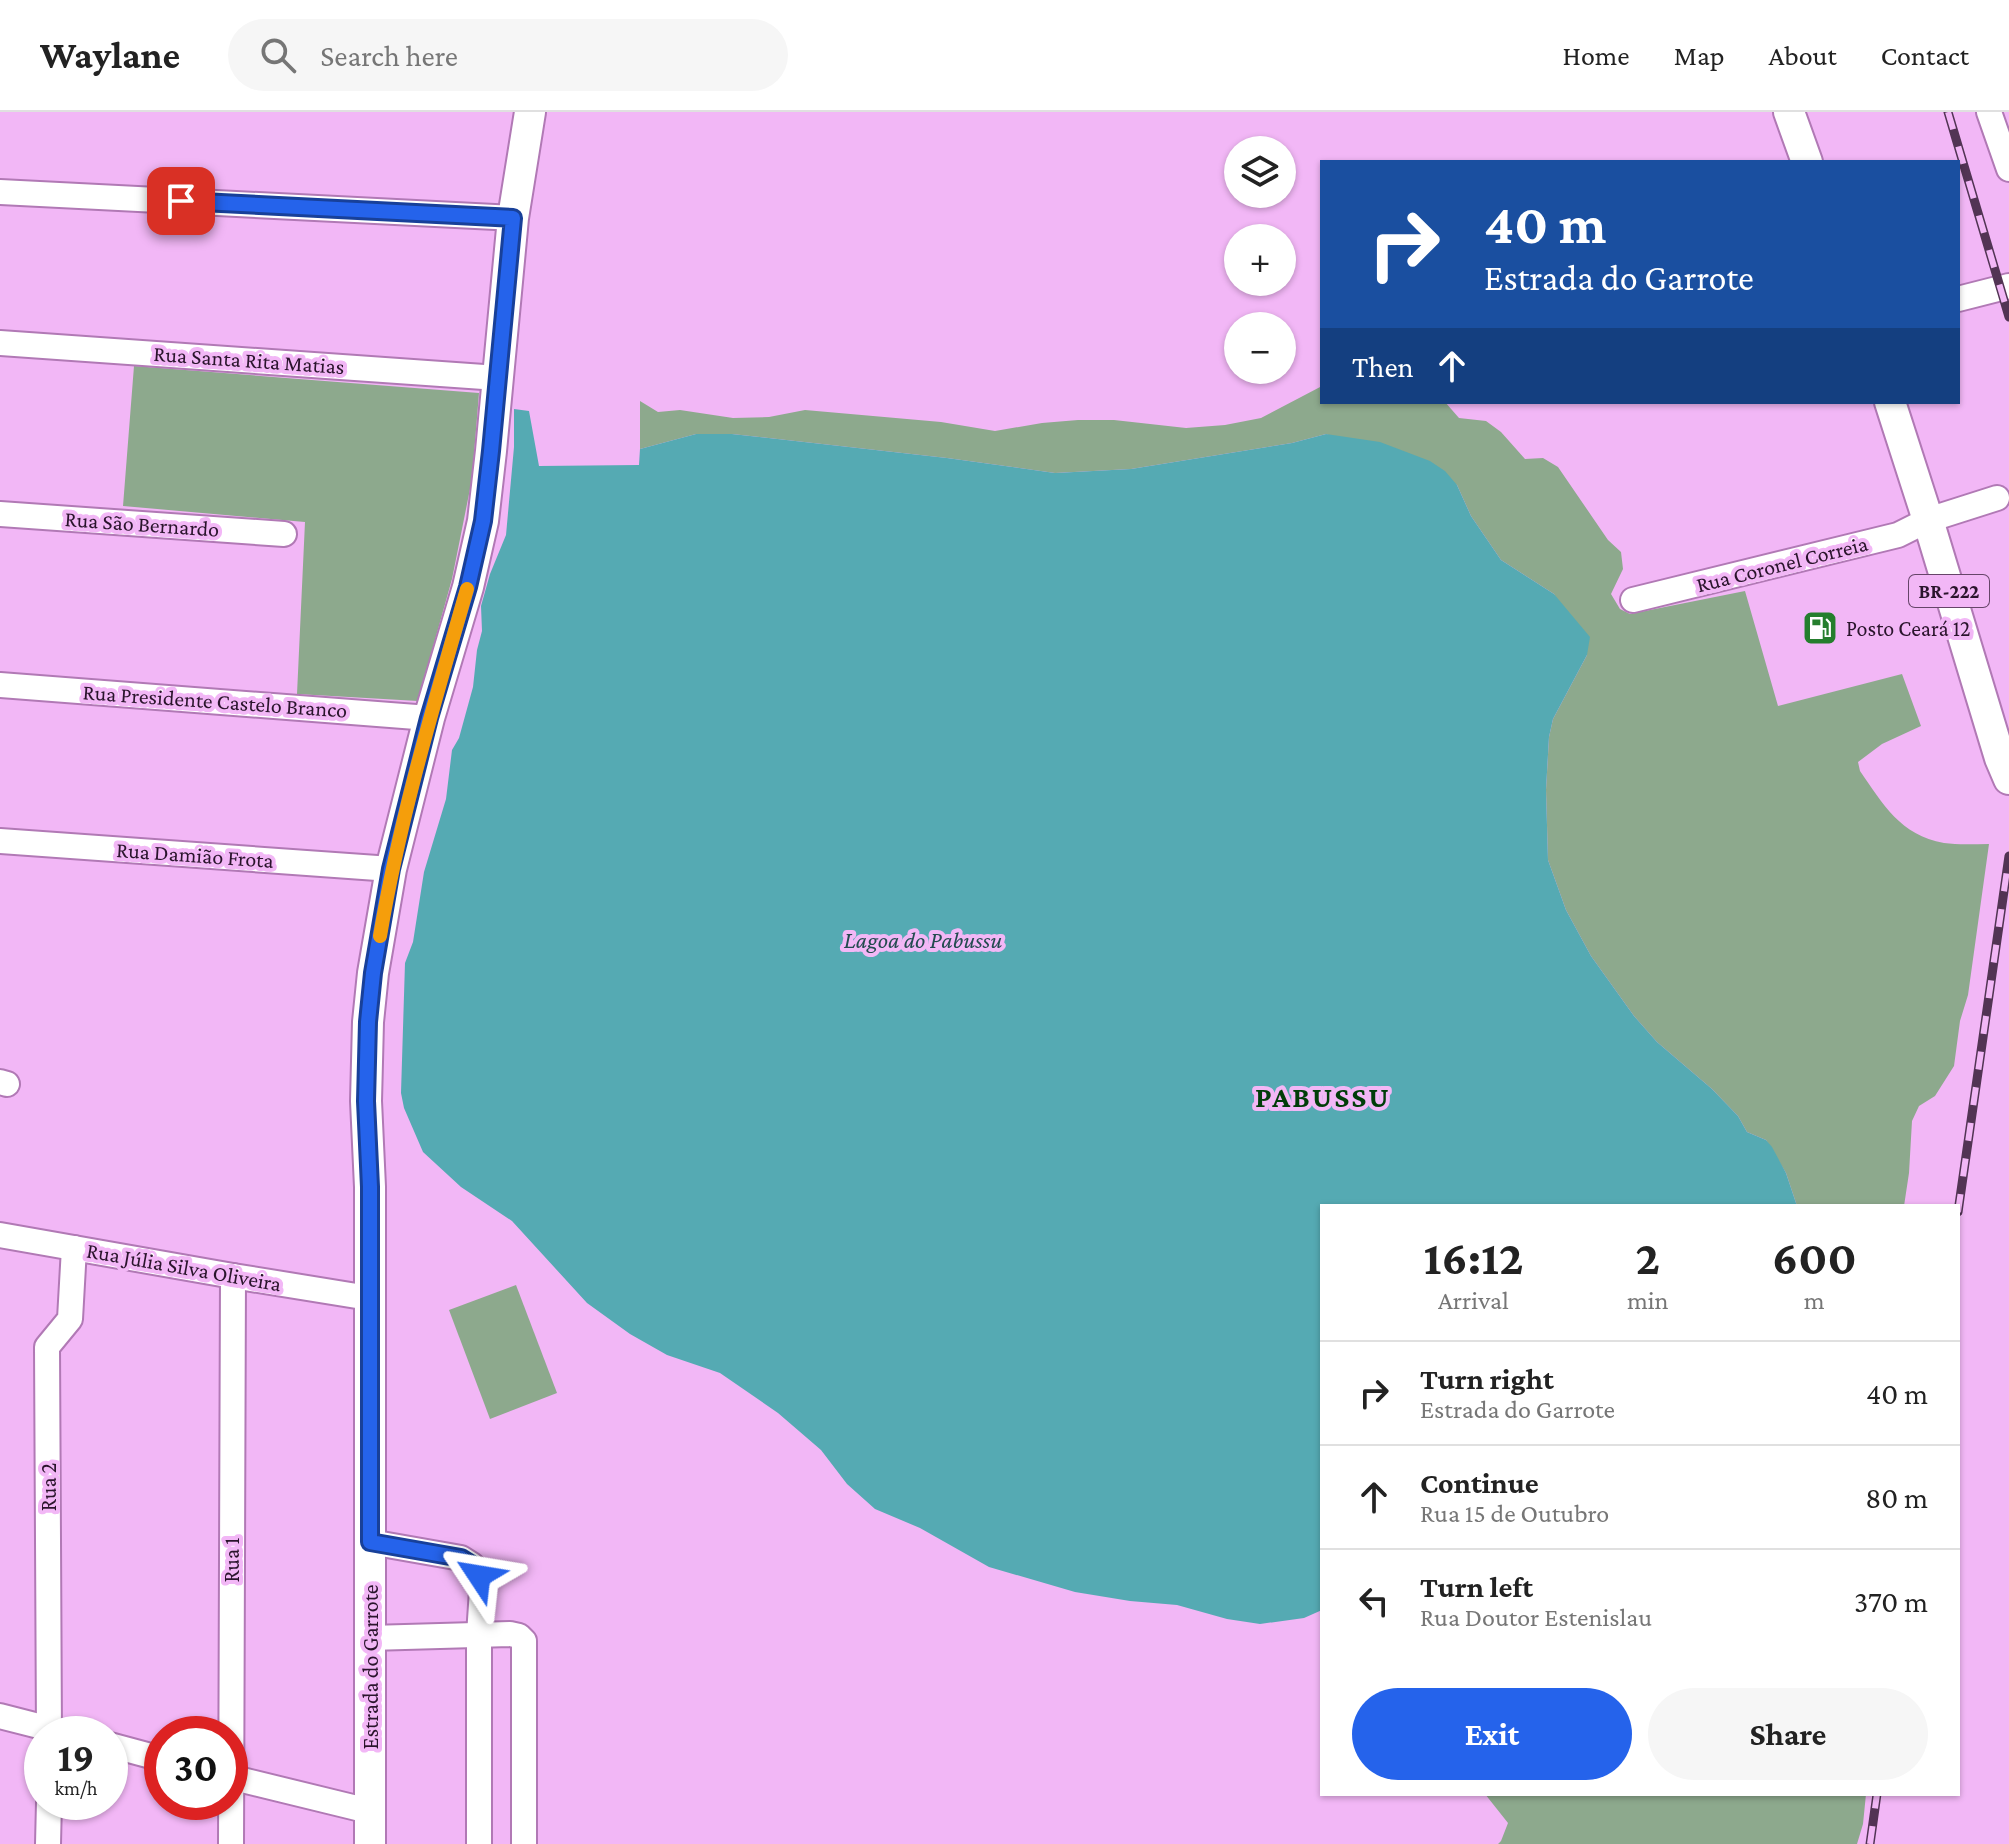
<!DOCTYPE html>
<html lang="en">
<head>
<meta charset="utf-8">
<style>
  body { margin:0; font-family:"Crimson Pro",serif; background:#f6f6f6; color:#222; height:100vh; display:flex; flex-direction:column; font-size:30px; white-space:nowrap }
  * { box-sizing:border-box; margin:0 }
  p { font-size:26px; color:#767676 }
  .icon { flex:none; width:44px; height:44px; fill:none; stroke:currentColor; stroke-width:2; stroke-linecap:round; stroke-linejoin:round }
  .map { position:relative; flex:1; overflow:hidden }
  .panel { position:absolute; left:1320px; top:1092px; width:640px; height:592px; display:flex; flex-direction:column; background:#fff; border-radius:0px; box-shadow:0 2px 6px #0004 }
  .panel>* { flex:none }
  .top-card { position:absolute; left:1320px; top:48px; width:640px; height:244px; border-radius:0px; box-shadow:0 2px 6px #0004; background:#1a4fa0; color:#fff; overflow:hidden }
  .fabs { position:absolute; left:1224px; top:24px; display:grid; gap:16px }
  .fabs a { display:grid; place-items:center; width:72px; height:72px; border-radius:50%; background:#fff; box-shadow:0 2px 6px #0004; font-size:40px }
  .speed { position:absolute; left:24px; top:1604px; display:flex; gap:16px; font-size:40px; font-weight:700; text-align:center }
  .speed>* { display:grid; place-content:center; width:104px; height:104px; border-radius:50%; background:#fff; box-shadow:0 2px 6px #0004; line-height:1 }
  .speed small { font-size:20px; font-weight:400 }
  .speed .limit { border:12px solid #d22; background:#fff; color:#111 }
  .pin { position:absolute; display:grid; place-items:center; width:68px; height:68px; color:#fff; margin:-34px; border-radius:16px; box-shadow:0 4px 12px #0006 }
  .me { position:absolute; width:88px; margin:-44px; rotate:303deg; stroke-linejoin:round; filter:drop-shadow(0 0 6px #0008) }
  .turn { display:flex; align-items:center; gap:28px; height:168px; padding:0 32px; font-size:36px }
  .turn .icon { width:104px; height:104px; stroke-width:2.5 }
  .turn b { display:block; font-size:56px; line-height:68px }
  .then { display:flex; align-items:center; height:76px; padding:0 32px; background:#0003; gap:16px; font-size:30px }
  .eta { display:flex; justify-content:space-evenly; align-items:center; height:136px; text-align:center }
  .eta b { font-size:48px; font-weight:700; line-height:56px }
  .cta { display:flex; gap:16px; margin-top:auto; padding:16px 32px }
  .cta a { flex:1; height:92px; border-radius:48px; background:#2563eb; color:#fff; font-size:32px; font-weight:700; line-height:92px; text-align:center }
  .cta a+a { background:#f6f6f6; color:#222 }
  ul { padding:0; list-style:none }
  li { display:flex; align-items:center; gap:24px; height:104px; padding:0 32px; border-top:2px solid #e0e0e0 }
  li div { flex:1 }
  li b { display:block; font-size:30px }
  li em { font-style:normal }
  header { display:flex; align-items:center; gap:48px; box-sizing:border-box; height:112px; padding:0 40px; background:#fff; border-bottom:2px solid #e0e0e0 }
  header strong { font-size:38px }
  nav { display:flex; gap:44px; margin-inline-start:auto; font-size:28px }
  .search { width:560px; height:72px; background:#f6f6f6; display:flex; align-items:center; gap:20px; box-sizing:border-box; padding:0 28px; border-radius:44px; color:#767676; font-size:30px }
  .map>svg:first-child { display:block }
  .green { fill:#8da98d }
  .water { fill:#55aab3 }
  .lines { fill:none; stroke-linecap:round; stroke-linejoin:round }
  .minor-casing { stroke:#b179b5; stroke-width:28 }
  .major-casing { stroke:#b179b5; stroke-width:34 }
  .minor { stroke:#fff; stroke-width:24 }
  .major { stroke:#fff; stroke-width:30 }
  .rail-casing { stroke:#523454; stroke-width:9 }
  .rail { stroke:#f2b7f6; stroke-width:6; stroke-dasharray:18; stroke-linecap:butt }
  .route-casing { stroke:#184099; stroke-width:20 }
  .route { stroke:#2563eb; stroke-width:14 }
  .slow { stroke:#f59e0b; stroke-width:14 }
  .labels { text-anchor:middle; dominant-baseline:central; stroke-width:8; stroke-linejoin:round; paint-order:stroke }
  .shield { fill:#f2b7f6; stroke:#664569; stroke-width:2 }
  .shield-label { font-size:20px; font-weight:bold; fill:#2a142c }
  .street-label { font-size:22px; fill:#2a142c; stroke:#f2b7f6 }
  .poi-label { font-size:22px; fill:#2a142c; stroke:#f2b7f6; text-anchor:start }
  .water-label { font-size:24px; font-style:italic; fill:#234b4f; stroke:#f2b7f6 }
  .district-label { font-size:30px; font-weight:bold; letter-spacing:2px; fill:#003d08; stroke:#f2b7f6 }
</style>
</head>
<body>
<header>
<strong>Waylane</strong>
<div class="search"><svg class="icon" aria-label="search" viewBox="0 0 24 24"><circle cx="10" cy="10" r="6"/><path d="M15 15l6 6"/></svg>Search here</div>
<nav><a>Home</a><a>Map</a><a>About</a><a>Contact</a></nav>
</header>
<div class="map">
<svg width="2009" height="1732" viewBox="0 0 2009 1732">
  <rect width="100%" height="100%" fill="#f2b7f6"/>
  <!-- green -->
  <g class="green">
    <path d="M134,254L479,281L472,367L452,467L418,589L297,582L305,410L123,394Z"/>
    <path d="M1322,274V290H1445L1459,306L1486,309L1501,320L1525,347L1543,346L1558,355L1608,428L1621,440L1623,457L1611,482L1620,497L1630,502L1745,479L1778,594L1902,562L1921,614L1882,632L1858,650L1860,659C1883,692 1900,723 1944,731C1958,733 1974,732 1989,732L1968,883L1960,909L1954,954L1935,984L1919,994L1912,1009L1909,1061L1904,1094H1797L1786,1061L1766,1028L1747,1020L1738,1004L1712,977L1657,930L1634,904L1591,844L1566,798L1548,748L1546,678L1549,625L1553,607L1587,543L1554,482L1501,448L1471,404L1457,373L1326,322L1292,331L1131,357L1055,361L947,346L732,322H696L640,337V289L658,300L680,298L733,306L769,305L805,298L941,310L995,319L1042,311L1078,308H1114L1186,316L1225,313L1261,306Z"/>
    <path d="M516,1173L557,1281L490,1307L449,1198Z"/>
    <path d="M1485,1682H1866L1863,1712L1857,1732H1498L1501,1729L1508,1711Z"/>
  </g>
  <!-- water -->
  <path class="water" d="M514,297L529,299L539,354L639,353L640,337L696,322H732L947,346L1055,361L1131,357L1292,331L1326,322L1380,330L1430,349L1445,359L1457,373L1471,404L1501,448L1554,482L1590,525L1587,543L1553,607L1549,625L1546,678L1548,748L1566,798L1591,844L1634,904L1657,930L1712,977L1738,1004L1747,1020L1766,1028L1772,1035L1786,1061L1797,1094H1322V1498L1304,1506L1260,1512L1227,1507L1177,1493L1130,1489L1075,1480L989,1455L920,1416L875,1397L847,1372L821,1338L778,1301L720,1261L667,1243L630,1222L587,1191L512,1109L461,1075L423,1040L404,996L401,981L405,851L413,830L424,760L446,687L452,638L459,626L473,575L477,538L482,519L481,494L490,462L506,423L514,335Z"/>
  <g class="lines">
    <defs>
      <g id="minor">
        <path d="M1989,0L2009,57"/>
        <path d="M0,80L513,106"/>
        <path d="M1958,187L2009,174"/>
        <path d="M0,231L498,266"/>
        <path d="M0,402L284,422"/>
        <path d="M1633,488L1898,423L1928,408L1997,386"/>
        <path d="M0,573L429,606"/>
        <path d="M0,729L391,757"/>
        <path d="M0,970L7,972"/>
        <path d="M0,1123L233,1164L369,1186"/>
        <path d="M370,1430L461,1446L472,1453L479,1464L482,1478L479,1523V1732"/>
        <path d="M370,1526L510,1522L519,1524L524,1529V1732"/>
        <path d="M0,1604L70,1622"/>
        <path d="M49,1622L47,1235L70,1207L74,1136"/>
        <path d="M110,1633L162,1647"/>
        <path d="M230,1665L369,1699"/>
        <path d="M48,1732L49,1690"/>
        <path d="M231,1732L233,1164"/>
      </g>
      <g id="major">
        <path d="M1789,0L1807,50"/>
        <path d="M1890,290L1928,408L2000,646L2009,667"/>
        <path d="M370,1732V1075L366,989L368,910L373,861L391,757L429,606L468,475L483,409L491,339L513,106L530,0"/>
      </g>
    </defs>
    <!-- minor casing -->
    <use href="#minor" class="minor-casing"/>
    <!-- major casing -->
    <use href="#major" class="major-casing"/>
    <!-- minor -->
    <use href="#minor" class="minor"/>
    <!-- major -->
    <use href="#major" class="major"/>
    <defs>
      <g id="rail">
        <path d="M1948,0L2009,205"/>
        <path d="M1958,1100L2009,744"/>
        <path d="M1870,1732L1877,1682"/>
      </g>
    </defs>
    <!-- rail casing -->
    <use href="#rail" class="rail-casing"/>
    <!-- rail -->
    <use href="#rail" class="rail"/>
  </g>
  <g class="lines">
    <defs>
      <path id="route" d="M181,89L513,106L491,339L483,409L468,475L429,606L391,757L373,861L368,910L366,989L370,1075V1430L461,1446L472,1453L479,1464"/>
    </defs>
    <!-- route casing -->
    <use href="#route" class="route-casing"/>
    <!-- route -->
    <use href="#route" class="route"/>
    <!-- slow -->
    <path class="slow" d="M380,824C400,705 434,592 467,477"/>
  </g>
  <!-- icons -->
  <defs>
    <symbol id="fuel-square" viewBox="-11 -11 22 22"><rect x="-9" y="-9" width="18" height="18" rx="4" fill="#257e2d" stroke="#f2b7f6"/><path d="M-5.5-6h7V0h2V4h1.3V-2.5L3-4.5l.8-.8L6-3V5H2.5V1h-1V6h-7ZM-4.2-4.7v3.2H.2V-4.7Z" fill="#fff"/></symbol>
  </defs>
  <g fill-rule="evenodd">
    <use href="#fuel-square" x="1800" y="496" width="40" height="40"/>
  </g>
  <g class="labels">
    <!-- shield labels -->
    <rect class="shield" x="1909" y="463" width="80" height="32" rx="6"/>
    <g class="shield-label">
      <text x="1949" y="479">BR-222</text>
    </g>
    <!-- street labels -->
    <g class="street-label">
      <text transform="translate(249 248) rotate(4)">Rua Santa Rita Matias</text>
      <text transform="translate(142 412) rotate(4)">Rua São Bernardo</text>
      <text transform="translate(1782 452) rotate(-14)">Rua Coronel Correia</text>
      <text transform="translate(215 589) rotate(4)">Rua Presidente Castelo Branco</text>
      <text transform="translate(195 743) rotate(4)">Rua Damião Frota</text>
      <text transform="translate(184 1155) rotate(10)">Rua Júlia Silva Oliveira</text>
      <text transform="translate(48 1375) rotate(-90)">Rua 2</text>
      <text transform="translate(231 1448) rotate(-90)">Rua 1</text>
      <text transform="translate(370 1555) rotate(-90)">Estrada do Garrote</text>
    </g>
    <!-- poi labels -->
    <g class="poi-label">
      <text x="1846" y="516">Posto Ceará 12</text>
    </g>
    <!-- water labels -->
    <g class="water-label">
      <text x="923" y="827">Lagoa do Pabussu</text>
    </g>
    <!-- district labels -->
    <g class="district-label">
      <text x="1323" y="984">PABUSSU</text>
    </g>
  </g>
</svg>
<div class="fabs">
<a><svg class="icon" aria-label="layers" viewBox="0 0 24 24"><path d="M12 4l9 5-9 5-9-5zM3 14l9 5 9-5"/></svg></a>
<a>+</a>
<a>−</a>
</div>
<div class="speed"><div>19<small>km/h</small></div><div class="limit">30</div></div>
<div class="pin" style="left:181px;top:89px;background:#d93025"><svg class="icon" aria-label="arrive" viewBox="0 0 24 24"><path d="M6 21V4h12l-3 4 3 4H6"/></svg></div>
<svg class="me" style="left:479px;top:1464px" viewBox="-20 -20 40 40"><path d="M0-17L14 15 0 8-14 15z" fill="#2563eb" stroke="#fff" stroke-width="4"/></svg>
<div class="top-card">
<div class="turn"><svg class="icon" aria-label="right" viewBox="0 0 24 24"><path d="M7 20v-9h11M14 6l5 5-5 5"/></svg><div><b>40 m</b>Estrada do Garrote</div></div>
<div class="then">Then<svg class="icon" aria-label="ahead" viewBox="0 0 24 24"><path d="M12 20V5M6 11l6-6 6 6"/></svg></div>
</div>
<section class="panel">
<div class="eta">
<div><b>16:12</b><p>Arrival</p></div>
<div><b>2</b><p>min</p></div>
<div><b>600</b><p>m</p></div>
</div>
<ul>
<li><svg class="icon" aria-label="right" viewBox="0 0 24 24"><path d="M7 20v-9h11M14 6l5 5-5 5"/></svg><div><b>Turn right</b><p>Estrada do Garrote</p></div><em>40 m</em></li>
<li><svg class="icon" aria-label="ahead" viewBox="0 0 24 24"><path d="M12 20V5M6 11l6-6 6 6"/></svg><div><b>Continue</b><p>Rua 15 de Outubro</p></div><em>80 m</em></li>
<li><svg class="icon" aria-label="left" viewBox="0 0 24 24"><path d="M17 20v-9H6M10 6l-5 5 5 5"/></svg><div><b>Turn left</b><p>Rua Doutor Estenislau</p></div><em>370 m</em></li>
</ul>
<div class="cta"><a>Exit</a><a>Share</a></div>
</section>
</div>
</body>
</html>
